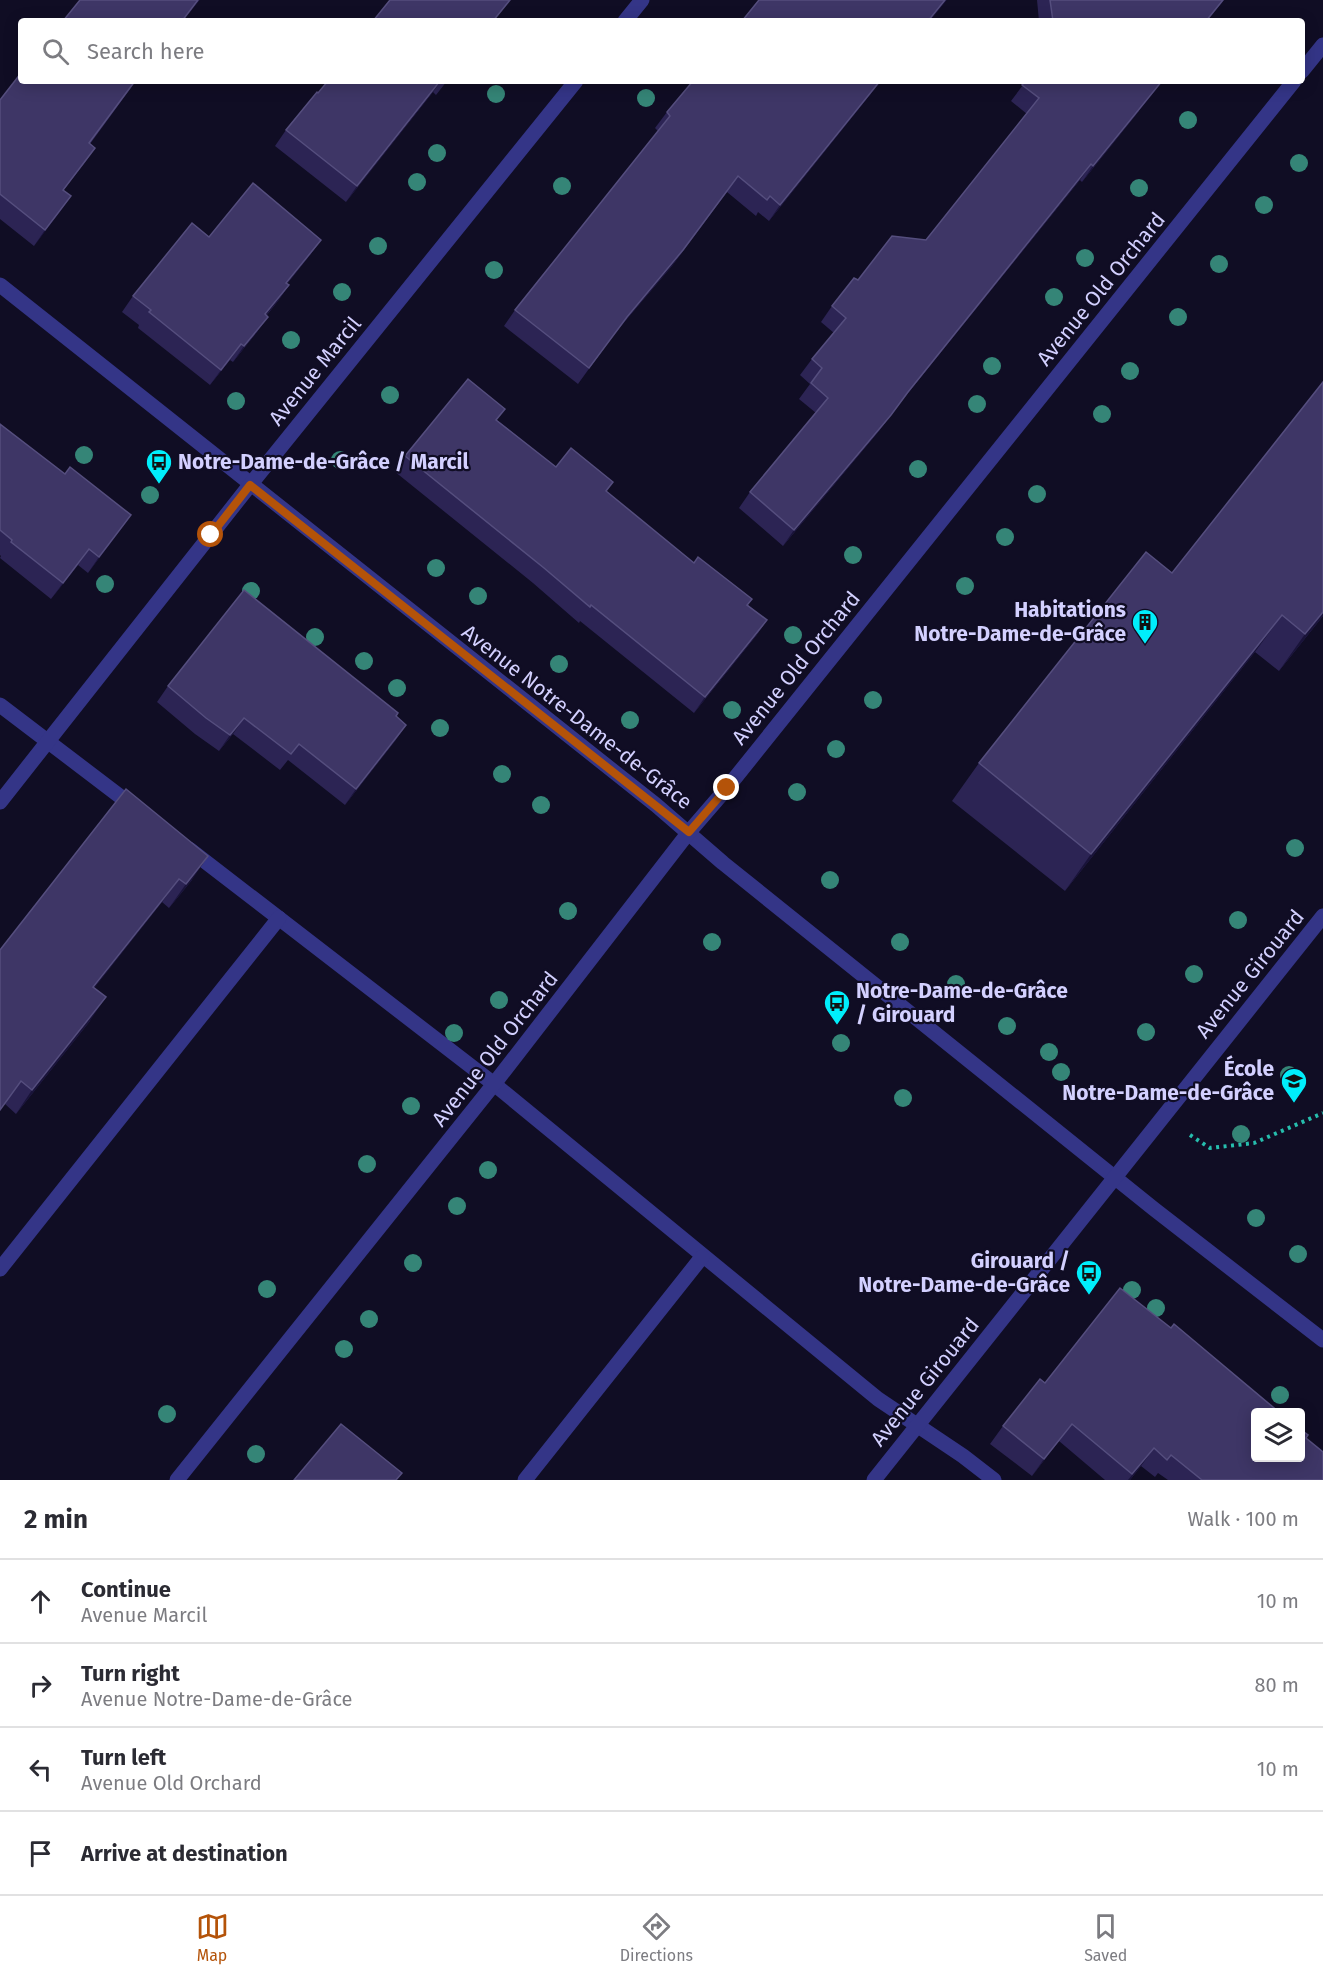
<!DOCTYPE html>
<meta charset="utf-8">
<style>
:root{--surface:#fff;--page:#f2f2f3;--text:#2b2b33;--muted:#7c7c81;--line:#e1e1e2;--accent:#b45309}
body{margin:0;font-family:"Fira Sans",sans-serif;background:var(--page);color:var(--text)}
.controls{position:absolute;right:18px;bottom:18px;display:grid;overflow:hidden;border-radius:6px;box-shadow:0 3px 15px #0003}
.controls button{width:54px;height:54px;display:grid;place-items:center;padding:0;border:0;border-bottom:2px solid var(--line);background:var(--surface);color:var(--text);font:30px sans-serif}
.stop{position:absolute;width:18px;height:18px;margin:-14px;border:4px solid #b45309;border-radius:50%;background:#fff}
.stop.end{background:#b45309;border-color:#fff;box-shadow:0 2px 6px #0008}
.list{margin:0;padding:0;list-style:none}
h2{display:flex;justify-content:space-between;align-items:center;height:78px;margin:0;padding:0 24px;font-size:26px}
h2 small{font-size:20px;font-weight:400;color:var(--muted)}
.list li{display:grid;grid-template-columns:39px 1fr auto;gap:18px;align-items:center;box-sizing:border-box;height:84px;padding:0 24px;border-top:2px solid var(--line)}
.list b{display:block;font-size:22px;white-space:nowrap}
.list p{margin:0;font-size:20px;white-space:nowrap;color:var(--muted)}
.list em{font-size:20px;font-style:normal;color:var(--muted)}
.icon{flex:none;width:33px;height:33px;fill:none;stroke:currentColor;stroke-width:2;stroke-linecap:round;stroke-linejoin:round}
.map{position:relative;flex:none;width:1323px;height:1480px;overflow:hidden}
.search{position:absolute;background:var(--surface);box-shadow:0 3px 15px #0003;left:18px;right:18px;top:18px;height:66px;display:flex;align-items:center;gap:15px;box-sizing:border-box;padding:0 21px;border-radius:6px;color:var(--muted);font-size:22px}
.sheet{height:414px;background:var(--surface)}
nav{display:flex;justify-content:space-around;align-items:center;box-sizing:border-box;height:84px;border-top:2px solid var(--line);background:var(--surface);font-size:16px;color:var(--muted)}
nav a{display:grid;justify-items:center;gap:3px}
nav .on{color:var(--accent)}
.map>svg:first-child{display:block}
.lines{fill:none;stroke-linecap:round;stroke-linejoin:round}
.path{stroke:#26bdad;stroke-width:4;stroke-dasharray:3 4.5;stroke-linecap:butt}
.minor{stroke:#343587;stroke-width:15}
.tree{fill:#358577}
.wall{fill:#2c2454}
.shaded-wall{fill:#191339}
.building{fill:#3e3666;stroke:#554e7e;stroke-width:1.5}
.route{stroke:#b45309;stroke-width:8}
.labels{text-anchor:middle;stroke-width:4.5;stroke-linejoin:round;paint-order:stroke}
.street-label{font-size:21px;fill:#d3d0ff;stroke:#100d24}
.poi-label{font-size:21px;font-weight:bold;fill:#d3d0ff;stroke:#100d24;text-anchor:end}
</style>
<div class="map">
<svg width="1323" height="1480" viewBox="0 0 1323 1480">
<rect width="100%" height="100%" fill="#100d24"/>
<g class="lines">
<!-- path -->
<polyline class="path" points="1190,1135 1210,1148 1254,1143 1323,1113"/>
<!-- minor -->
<g class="minor">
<polyline points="625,21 642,0"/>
<polyline points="1302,71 1323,45"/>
<polyline points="0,285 656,805 723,863 1154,1209 1323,1340"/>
<polyline points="0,705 134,807"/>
<polyline points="0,802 250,485 576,81"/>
<polyline points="189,849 494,1084 878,1399 963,1456 994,1480"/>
<polyline points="0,1269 279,918"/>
<polyline points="177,1480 494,1084 689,832 727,788 1294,81"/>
<polyline points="525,1480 702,1257"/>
<polyline points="874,1480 1323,916"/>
</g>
</g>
<!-- trees -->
<g class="tree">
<circle cx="496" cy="94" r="9"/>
<circle cx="646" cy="98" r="9"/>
<circle cx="1188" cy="120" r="9"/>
<circle cx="437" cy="153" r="9"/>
<circle cx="1299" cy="163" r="9"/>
<circle cx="417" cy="182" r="9"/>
<circle cx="562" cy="186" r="9"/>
<circle cx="1139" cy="188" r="9"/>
<circle cx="1264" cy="205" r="9"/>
<circle cx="378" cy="246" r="9"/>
<circle cx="1085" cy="258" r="9"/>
<circle cx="1219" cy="264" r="9"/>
<circle cx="494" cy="270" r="9"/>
<circle cx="342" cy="292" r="9"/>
<circle cx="1054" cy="297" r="9"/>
<circle cx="1178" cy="317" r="9"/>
<circle cx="291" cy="340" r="9"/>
<circle cx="992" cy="366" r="9"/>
<circle cx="1130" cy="371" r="9"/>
<circle cx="390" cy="395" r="9"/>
<circle cx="236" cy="401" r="9"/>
<circle cx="977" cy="404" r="9"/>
<circle cx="1102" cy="414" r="9"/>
<circle cx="84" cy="455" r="9"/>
<circle cx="340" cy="460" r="9"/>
<circle cx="918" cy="469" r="9"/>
<circle cx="1037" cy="494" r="9"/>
<circle cx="150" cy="495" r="9"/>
<circle cx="1005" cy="537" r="9"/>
<circle cx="853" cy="555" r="9"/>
<circle cx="436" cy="568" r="9"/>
<circle cx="105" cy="584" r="9"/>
<circle cx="965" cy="586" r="9"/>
<circle cx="251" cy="591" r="9"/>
<circle cx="478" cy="596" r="9"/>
<circle cx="793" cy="635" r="9"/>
<circle cx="315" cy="637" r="9"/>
<circle cx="364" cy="661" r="9"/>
<circle cx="559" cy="664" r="9"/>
<circle cx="397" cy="688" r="9"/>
<circle cx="873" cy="700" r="9"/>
<circle cx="732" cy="710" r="9"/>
<circle cx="630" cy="720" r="9"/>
<circle cx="440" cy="728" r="9"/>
<circle cx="836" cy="749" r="9"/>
<circle cx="502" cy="774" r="9"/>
<circle cx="797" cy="792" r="9"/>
<circle cx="541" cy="805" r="9"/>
<circle cx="1295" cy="848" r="9"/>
<circle cx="830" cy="880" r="9"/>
<circle cx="568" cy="911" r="9"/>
<circle cx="1238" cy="920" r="9"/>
<circle cx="712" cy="942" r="9"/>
<circle cx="900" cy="942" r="9"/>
<circle cx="1194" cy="974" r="9"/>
<circle cx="956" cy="984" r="9"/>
<circle cx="499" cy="1000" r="9"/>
<circle cx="1007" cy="1026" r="9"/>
<circle cx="1146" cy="1032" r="9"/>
<circle cx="454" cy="1033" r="9"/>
<circle cx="841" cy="1043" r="9"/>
<circle cx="1049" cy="1052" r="9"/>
<circle cx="1061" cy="1072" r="9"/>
<circle cx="1289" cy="1075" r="9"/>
<circle cx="903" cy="1098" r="9"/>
<circle cx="411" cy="1106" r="9"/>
<circle cx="1241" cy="1134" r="9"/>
<circle cx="367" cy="1164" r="9"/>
<circle cx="488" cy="1170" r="9"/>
<circle cx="457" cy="1206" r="9"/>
<circle cx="1256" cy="1218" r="9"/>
<circle cx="1298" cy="1254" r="9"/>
<circle cx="413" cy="1263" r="9"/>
<circle cx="267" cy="1289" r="9"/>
<circle cx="1132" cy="1290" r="9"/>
<circle cx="1156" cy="1308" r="9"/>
<circle cx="369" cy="1319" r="9"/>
<circle cx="344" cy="1349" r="9"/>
<circle cx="1280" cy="1395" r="9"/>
<circle cx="167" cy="1414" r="9"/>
<circle cx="256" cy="1454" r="9"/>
</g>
<!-- wall -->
<g class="wall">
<polygon points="1037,0 1224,0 1207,21 1039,21"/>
<polygon points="21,81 136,81 90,144 95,148 63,191 71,196 34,246 0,219 0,100"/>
<polygon points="328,81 447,81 436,95 433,92 346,202 275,146 286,130 318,93"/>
<polygon points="693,81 881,81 769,221 758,212 756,216 727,192 672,266 615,333 578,384 504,326 515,310 658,131 655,128 667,112"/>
<polygon points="1026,81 1139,111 1082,182 1080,180 896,408 879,431 783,546 739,508 750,492 816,413 799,399 810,384 800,375 812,359 834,333 821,322 832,306 858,280 926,240 1027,114 1011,101"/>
<polygon points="209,237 321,240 310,255 287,284 289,285 278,301 267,315 257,332 233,362 230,360 210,385 138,328 139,325 122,312 133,296"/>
<polygon points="1323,382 1323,616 1279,671 1255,652 1065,891 952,801 979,763 1172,573"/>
<polygon points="497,420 556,467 606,492 694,563 752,599 748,605 767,620 756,636 694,713 580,621 579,623 533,583 394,471 405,456"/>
<polygon points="0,424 65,474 131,515 88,573 78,565 51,599 0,558 1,556 0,555"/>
<polygon points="168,686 396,716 406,725 395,741 345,805 288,760 280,770 233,734 219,751 195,734 157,702"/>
<polygon points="126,789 192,880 169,908 162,902 94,988 90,1021 16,1114 5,1104"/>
<polygon points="1045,1383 1306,1439 1323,1480 1168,1480 1158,1473 1155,1477 1141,1466 1130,1480 1105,1480 1059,1441 1032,1476 990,1444 1003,1426"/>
</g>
<!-- shaded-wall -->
<g class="shaded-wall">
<polygon points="198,0 200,0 183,21 182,21"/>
<polygon points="945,0 947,0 930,21 928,21"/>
<polygon points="1223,0 1224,0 1207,21 1206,21"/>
<polygon points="441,81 433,92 346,202 357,186"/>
<polygon points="880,81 881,81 769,221 780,205"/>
<polygon points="1162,81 1163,81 1082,182 1093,166"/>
<polygon points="95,148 84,164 51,206 63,190"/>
<polygon points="1091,164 1080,180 896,408 879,431 783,546 794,530 908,392"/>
<polygon points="738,176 672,266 615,333 578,384 627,317"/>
<polygon points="71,196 60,212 34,246 45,230"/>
<polygon points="321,240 310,255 275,299 286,283"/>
<polygon points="289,285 278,301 254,330 265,314"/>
<polygon points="268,317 257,332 233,362 244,346"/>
<polygon points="241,344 230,360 210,385 221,370"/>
<polygon points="131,515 120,531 88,573 99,557"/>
<polygon points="89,549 78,565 51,599 63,583"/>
<polygon points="1323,612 1323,616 1279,671 1305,634"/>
<polygon points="1282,615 1255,652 1065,891 1091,854"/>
<polygon points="767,620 756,636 694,713 705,697"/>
<polygon points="244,718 233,734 219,751 230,735"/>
<polygon points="406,725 395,741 345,805 356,789"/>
<polygon points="208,856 192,880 169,908 186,884"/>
<polygon points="179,879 162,902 77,1010 93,987"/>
<polygon points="106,997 90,1021 16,1114 32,1090"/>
<polygon points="1072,1424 1059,1441 1032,1476 1044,1459"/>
<polygon points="1154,1448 1141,1466 1130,1480 1128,1480"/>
</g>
<!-- building -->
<g class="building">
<polygon points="80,0 198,0 182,21 63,21"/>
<polygon points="390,0 510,0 493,21 373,21"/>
<polygon points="759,0 945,0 928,21 742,21"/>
<polygon points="1050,0 1223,0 1206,21 1053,21"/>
<polygon points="21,73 21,81 135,81 89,143 95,148 63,190 71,196 45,230 0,194 0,100"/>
<polygon points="328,81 440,81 357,186 286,130 317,92 318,93"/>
<polygon points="693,81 880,81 780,205 770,196 767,200 738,176 683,250 627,317 589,368 515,310 670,116 667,112"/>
<polygon points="1026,81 1162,81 1093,166 1091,164 908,392 891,415 794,530 750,492 828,398 811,383 822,368 812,359 846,318 832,306 854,278 858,280 892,236 926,240 1039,98 1022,85"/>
<polygon points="253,183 321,240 286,283 289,285 265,314 268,317 244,346 241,344 221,370 149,312 151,310 133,296 192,223 209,237"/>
<polygon points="468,379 505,409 496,420 556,467 571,448 613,482 606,491 694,563 698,557 752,599 747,605 767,620 705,697 591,605 590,607 544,568 405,456"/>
<polygon points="1323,382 1323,612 1305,634 1282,615 1091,854 979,763 1146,552 1172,573"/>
<polygon points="0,424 65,474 70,467 131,515 99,557 89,549 63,583 11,542 12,540 0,530"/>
<polygon points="244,590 398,713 396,716 406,725 356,789 299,744 291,754 244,718 230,735 206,718 168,686"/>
<polygon points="126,789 208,856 186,884 179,879 93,987 106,997 32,1090 21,1081 0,1110 0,950"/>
<polygon points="1120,1288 1171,1328 1174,1324 1280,1413 1256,1413 1256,1458 1300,1458 1300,1429 1308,1435 1306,1438 1323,1452 1323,1480 1202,1480 1171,1455 1167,1460 1154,1448 1132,1474 1072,1424 1044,1459 1003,1426 1040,1379 1045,1383"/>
<polygon points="341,1424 402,1473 396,1480 294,1480"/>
</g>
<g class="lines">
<!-- route -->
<polyline class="route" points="211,535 250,485 689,832 727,788"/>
</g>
<!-- icons -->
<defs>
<g id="bus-pin" transform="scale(1.35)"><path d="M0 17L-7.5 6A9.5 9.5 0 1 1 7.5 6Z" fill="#00eefb" stroke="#100d24"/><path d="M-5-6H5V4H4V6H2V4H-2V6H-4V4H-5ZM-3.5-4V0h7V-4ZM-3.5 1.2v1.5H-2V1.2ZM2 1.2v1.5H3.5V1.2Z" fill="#111"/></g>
<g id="building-pin" transform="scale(1.35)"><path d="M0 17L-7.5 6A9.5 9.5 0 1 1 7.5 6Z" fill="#00eefb" stroke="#100d24"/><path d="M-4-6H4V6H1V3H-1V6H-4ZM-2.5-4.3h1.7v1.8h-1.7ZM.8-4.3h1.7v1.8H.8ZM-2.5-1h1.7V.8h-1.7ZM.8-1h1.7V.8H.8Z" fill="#111"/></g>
<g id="school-pin" transform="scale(1.35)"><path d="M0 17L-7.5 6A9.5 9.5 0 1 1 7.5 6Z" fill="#00eefb" stroke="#100d24"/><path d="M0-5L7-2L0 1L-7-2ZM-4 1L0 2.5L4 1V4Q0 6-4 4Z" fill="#111"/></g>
</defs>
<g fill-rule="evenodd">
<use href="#bus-pin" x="159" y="462"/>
<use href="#building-pin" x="1145" y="622"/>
<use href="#bus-pin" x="837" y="1003"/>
<use href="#school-pin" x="1294" y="1081"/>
<use href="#bus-pin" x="1089" y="1273"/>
</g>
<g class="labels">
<!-- street labels -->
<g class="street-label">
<text transform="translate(1101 289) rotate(-51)" y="7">Avenue Old Orchard</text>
<text transform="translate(315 371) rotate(-51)" y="7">Avenue Marcil</text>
<text transform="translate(796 668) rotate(-51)" y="7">Avenue Old Orchard</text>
<text transform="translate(577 717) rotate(38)" y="7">Avenue Notre-Dame-de-Grâce</text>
<text transform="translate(1250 974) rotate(-51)" y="7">Avenue Girouard</text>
<text transform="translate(495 1049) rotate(-52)" y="7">Avenue Old Orchard</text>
<text transform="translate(925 1382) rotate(-51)" y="7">Avenue Girouard</text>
</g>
<!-- poi labels -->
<g class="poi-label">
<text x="178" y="469" text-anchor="start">Notre-Dame-de-Grâce / Marcil</text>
<text x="1126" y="617">Habitations<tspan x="1126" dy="24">Notre-Dame-de-Grâce</tspan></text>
<text x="856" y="998" text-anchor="start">Notre-Dame-de-Grâce<tspan x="856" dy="24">/ Girouard</tspan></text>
<text x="1274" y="1076">École<tspan x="1274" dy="24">Notre-Dame-de-Grâce</tspan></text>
<text x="1070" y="1268">Girouard /<tspan x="1070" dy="24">Notre-Dame-de-Grâce</tspan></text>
</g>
</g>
</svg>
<div class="controls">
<button><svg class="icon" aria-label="layers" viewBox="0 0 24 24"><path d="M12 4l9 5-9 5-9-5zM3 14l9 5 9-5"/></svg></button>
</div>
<div class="stop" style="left:211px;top:535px"></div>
<div class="stop end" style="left:727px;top:788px"></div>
<div class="search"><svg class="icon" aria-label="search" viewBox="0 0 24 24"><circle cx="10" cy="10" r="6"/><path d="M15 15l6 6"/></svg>Search here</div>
</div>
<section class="sheet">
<h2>2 min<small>Walk · 100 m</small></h2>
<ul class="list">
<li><svg class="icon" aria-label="ahead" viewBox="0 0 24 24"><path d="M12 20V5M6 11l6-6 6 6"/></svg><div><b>Continue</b><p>Avenue Marcil</p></div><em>10 m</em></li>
<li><svg class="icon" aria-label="right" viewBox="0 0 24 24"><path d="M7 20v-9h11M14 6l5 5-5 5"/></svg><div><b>Turn right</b><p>Avenue Notre-Dame-de-Grâce</p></div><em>80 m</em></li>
<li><svg class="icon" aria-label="left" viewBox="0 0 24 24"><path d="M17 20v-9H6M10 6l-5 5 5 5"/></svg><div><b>Turn left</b><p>Avenue Old Orchard</p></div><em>10 m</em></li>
<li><svg class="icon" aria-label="arrive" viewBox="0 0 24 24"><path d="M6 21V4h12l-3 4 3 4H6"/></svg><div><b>Arrive at destination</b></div></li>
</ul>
</section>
<nav>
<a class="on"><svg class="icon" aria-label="map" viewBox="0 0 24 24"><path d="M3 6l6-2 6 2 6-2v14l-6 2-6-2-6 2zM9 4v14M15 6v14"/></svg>Map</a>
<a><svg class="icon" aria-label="directions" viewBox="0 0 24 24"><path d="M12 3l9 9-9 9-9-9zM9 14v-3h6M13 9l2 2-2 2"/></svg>Directions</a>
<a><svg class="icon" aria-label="saved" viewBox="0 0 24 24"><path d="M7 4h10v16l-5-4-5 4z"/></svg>Saved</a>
</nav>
